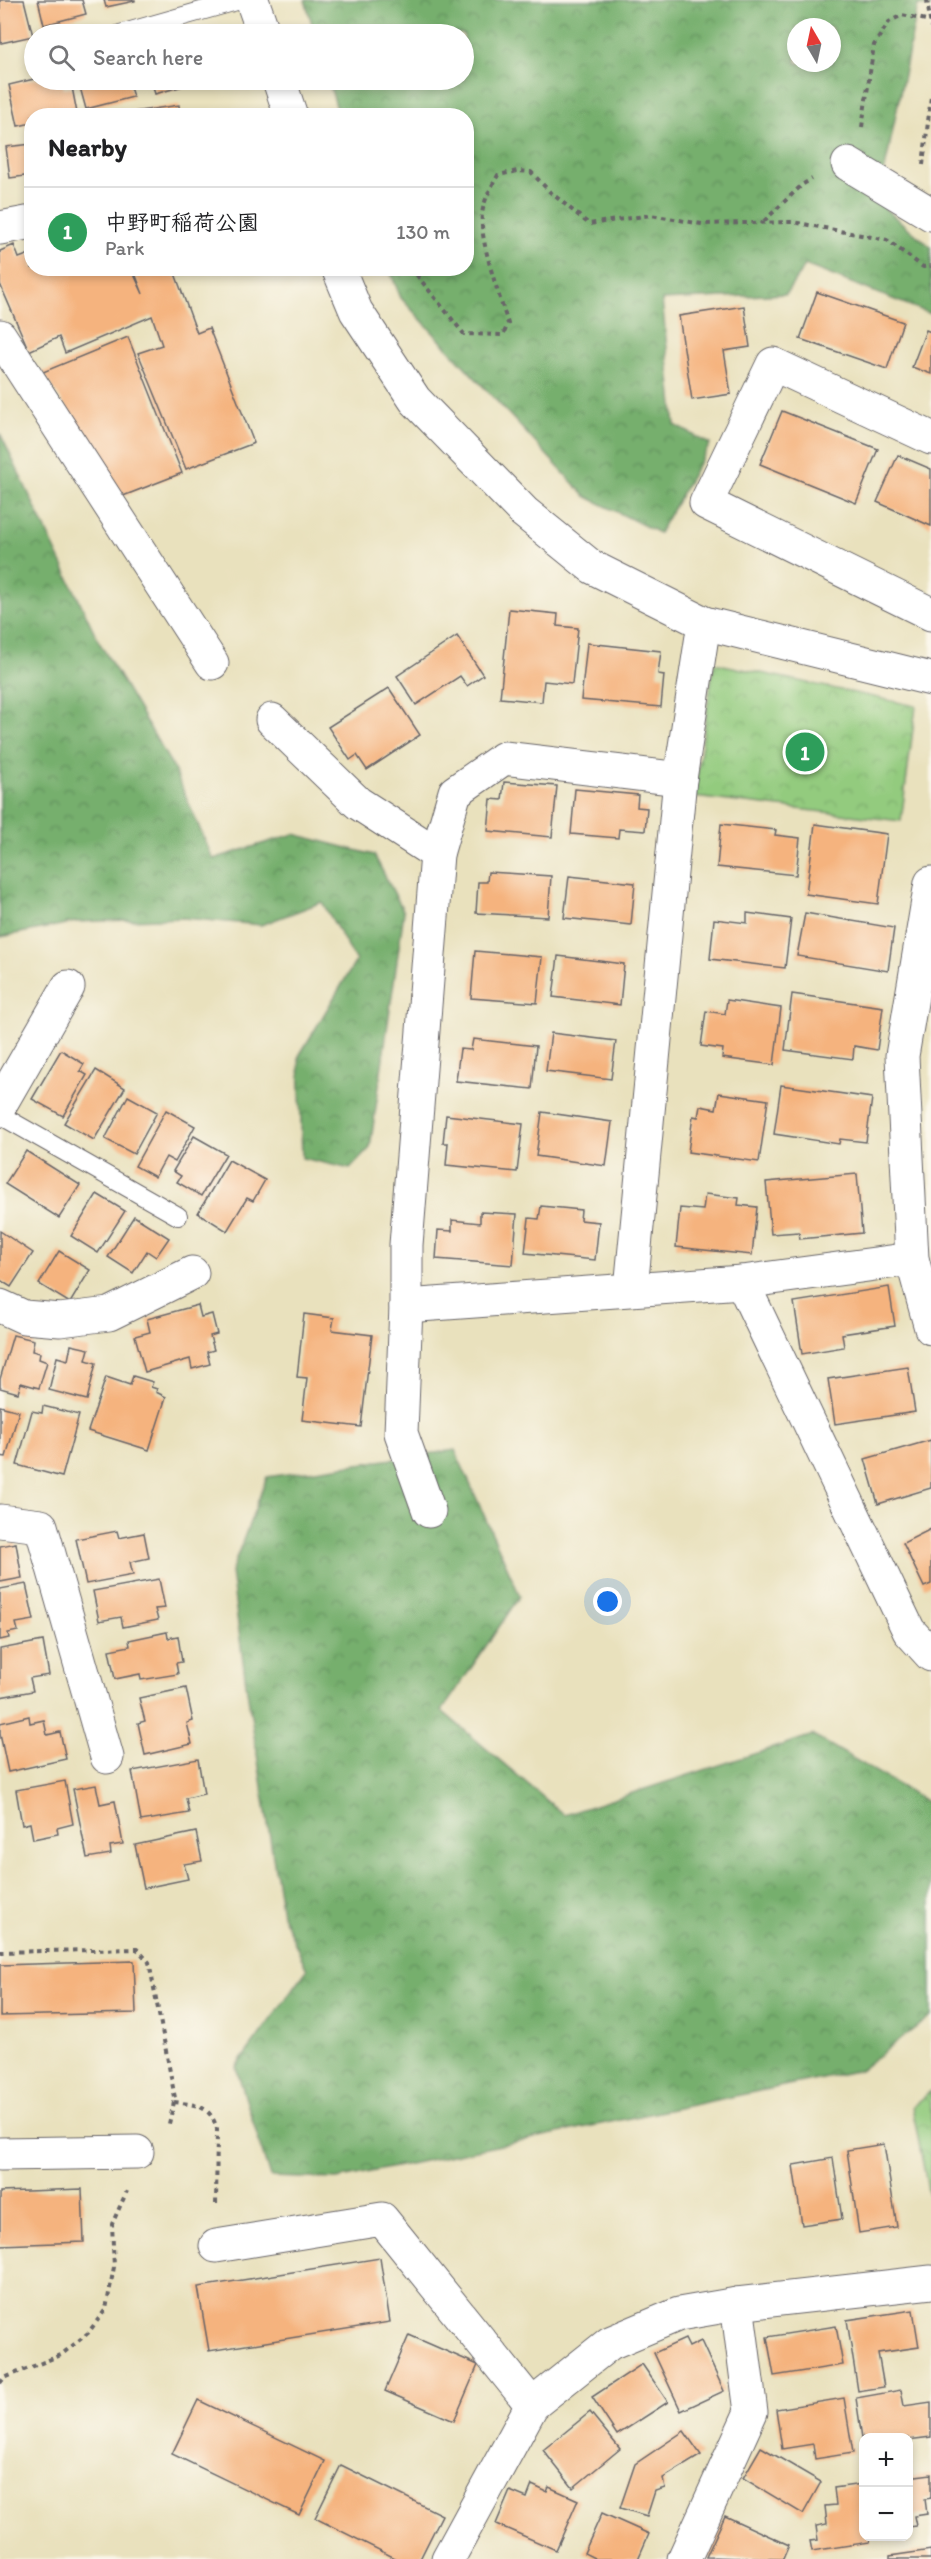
<!DOCTYPE html>
<meta charset="utf-8">
<style>
:root{--surface:#fff;--page:#f2f2f2;--text:#202124;--muted:#757577;--line:#e0e0e0;--accent:#b45309}
body{margin:0;font-family:Itim,"Klee One",sans-serif;background:var(--page);color:var(--text)}
.controls{position:absolute;right:18px;bottom:18px;display:grid;overflow:hidden;border-radius:12px;box-shadow:0 3px 9px #0003}
.controls button{width:54px;height:54px;display:grid;place-items:center;padding:0;border:0;border-bottom:2px solid var(--line);background:var(--surface);color:var(--text);font:30px sans-serif}
.compass{position:absolute;left:787px;top:18px;width:54px;height:54px;border-radius:50%;background:var(--surface);box-shadow:0 3px 9px #0003;rotate:351deg}
.you{position:absolute;left:608px;top:1602px;width:21px;height:21px;margin:-15px;border:4px solid #fff;border-radius:50%;background:#1a73e8;box-shadow:0 0 0 9px #1a73e833}
.badge{display:grid;place-items:center;width:39px;height:39px;border-radius:50%;background:var(--accent);color:#fff;font-size:20px;font-weight:700}
.pin{position:absolute;translate:-50% -50%;border:3px solid #fff;box-shadow:0 2px 6px #0006}
.list{margin:0;padding:0;list-style:none}
h2{display:flex;justify-content:space-between;align-items:center;height:78px;margin:0;padding:0 24px;font-size:26px}
h2 small{font-size:20px;font-weight:400;color:var(--muted)}
.list li{display:grid;grid-template-columns:39px 1fr auto;gap:18px;align-items:center;box-sizing:border-box;height:90px;padding:0 24px;border-top:2px solid var(--line)}
.list b{display:block;font-size:22px;white-space:nowrap}
.list p{margin:0;font-size:20px;white-space:nowrap;color:var(--muted)}
.list em{font-size:20px;font-style:normal;color:var(--muted)}
.icon{flex:none;width:33px;height:33px;fill:none;stroke:currentColor;stroke-width:2;stroke-linecap:round;stroke-linejoin:round}
.map{position:relative;flex:none;width:931px;height:2559px;overflow:hidden}
.search{position:absolute;background:var(--surface);box-shadow:0 3px 9px #0003;left:24px;top:24px;width:450px;height:66px;display:flex;align-items:center;gap:15px;box-sizing:border-box;padding:0 21px;border-radius:33px;color:var(--muted);font-size:22px}
.panel{position:absolute;background:var(--surface);box-shadow:0 3px 9px #0003;left:24px;top:108px;width:450px;height:168px;border-radius:24px}
.map>svg:first-child{display:block}
.forest{fill:url(#forest-crowns);stroke:#4c6854;stroke-width:1.5;fill-rule:evenodd}
.park{fill:url(#park-crowns);stroke:#5a765c;stroke-width:1.5}
.building{fill:#f5b37e}
.lines{fill:none;stroke-linecap:round;stroke-linejoin:round}
.service-casing{stroke:#686568;stroke-width:20}
.minor-casing{stroke:#686568;stroke-width:35}
.tertiary-casing{stroke:#686568;stroke-width:35}
.path{stroke:#686568;stroke-width:4;stroke-dasharray:4.5 4.5;stroke-linecap:butt}
.service{stroke:#fff;stroke-width:18}
.minor{stroke:#fff;stroke-width:33}
.tertiary{stroke:#fff;stroke-width:33}
</style>
<div class="map">
<svg width="931" height="2559" viewBox="0 0 931 2559">
<defs>
<pattern id="forest-crowns" width="20" height="18" patternUnits="userSpaceOnUse" patternTransform="scale(1.5)"><rect width="20" height="18" fill="#76af6d"/><path d="M2 6a3 3 0 1 1 6 0M12 15a3 3 0 1 1 6 0" fill="none" stroke="#608e5b"/></pattern>
<pattern id="park-crowns" width="20" height="18" patternUnits="userSpaceOnUse" patternTransform="scale(1.5)"><rect width="20" height="18" fill="#93cb7e"/><path d="M2 6a3 3 0 1 1 6 0M12 15a3 3 0 1 1 6 0" fill="none" stroke="#7eae6e"/></pattern>
</defs>
<rect width="100%" height="100%" fill="#fbf7ec"/>
<filter id="ink" filterUnits="userSpaceOnUse"><feTurbulence type="fractalNoise" baseFrequency=".0167" numOctaves="2"/><feDisplacementMap in="SourceGraphic" scale="12" xChannelSelector="R" yChannelSelector="G"/><feConvolveMatrix kernelMatrix="1 2 1 2 8 2 1 2 1" color-interpolation-filters="sRGB"/></filter>
<filter id="wash" filterUnits="userSpaceOnUse"><feTurbulence type="fractalNoise" baseFrequency=".008" numOctaves="4" result="noise"/><feDisplacementMap in="SourceGraphic" scale="24" xChannelSelector="R" yChannelSelector="G"/><feGaussianBlur stdDeviation="1.35" result="paint"/><feColorMatrix in="noise" values="0 0 0 0 0 0 0 0 0 0 0 0 0 0 0 0 0 1.4 0 .05"/><feComposite in="paint" operator="in"/></filter>
<g filter="url(#wash)">
<rect width="100%" height="100%" fill="#e9e1bd"/>
<!-- forest -->
<g class="forest">
<path d="M305,0h626v7l-13,-2 -40,198 53,44v67l-126,-49 -19,29 -124,6 13,125 35,19 -51,89 -74,-37 -184,-198 -12,-29 77,-1v-152l-127,-1 -11,-35h136v-46h-149zM796,27h36v36h-36z"/>
<polygon points="0,433 99,642 173,767 213,859 294,834 374,855 404,912 370,1148 350,1169 302,1158 299,1056 356,961 322,902 261,925 183,918 76,922 0,937"/>
<polygon points="455,1450 520,1596 442,1711 564,1815 813,1735 931,1804 931,2016 860,2070 337,2179 270,2177 236,2067 307,1970 282,1914 246,1684 231,1572 267,1477"/>
</g>
<!-- park -->
<g class="park">
<polygon points="714,663 916,706 901,821 694,797"/>
<polygon points="931,2091 931,2206 912,2106"/>
</g>
<g id="blocks">
<!-- building -->
<g class="building">
<polygon points="0,0 24,0 33,36 1,43"/>
<polygon points="38,0 82,0 86,14 44,25"/>
<polygon points="104,0 135,0 135,1 106,7"/>
<polygon points="34,79 58,80 58,82 62,82 64,89 72,87 77,113 65,116 32,116 32,123 18,126 9,85"/>
<polygon points="78,80 128,80 133,97 86,109"/>
<polygon points="151,80 204,80 155,94"/>
<polygon points="179,105 180,116 120,116 126,113"/>
<polygon points="32,144 32,175 10,178 6,147"/>
<polygon points="14,245 19,258 32,253 32,268 131,268 143,294 133,268 173,268 197,333 209,328 254,443 186,469 138,353 162,345 152,316 65,353 59,337 29,351 0,284 0,251"/>
<polygon points="817,292 903,322 887,369 800,339"/>
<polygon points="744,306 750,347 724,351 731,394 692,400 679,316"/>
<polygon points="926,330 931,332 931,374 912,367"/>
<polygon points="128,337 182,473 123,496 43,372"/>
<polygon points="782,411 878,449 856,503 760,464"/>
<polygon points="898,455 931,469 931,526 877,502"/>
<polygon points="509,609 558,614 557,626 578,628 572,684 544,681 542,702 500,698"/>
<polygon points="457,636 483,675 467,686 460,676 416,705 397,676"/>
<polygon points="587,643 661,651 658,674 664,675 661,707 581,700"/>
<polygon points="389,688 420,735 367,770 357,755 350,760 328,727"/>
<polygon points="504,782 557,786 552,837 488,831 491,799 502,800"/>
<polygon points="575,789 638,795 637,807 647,808 645,831 619,829 618,838 571,834"/>
<polygon points="721,824 776,830 775,835 800,838 796,875 717,867"/>
<polygon points="815,824 887,834 878,904 806,894"/>
<polygon points="488,872 551,876 548,917 476,913 478,882 487,882"/>
<polygon points="569,876 635,883 631,925 564,918"/>
<polygon points="747,913 791,919 785,968 710,959 714,919 747,923"/>
<polygon points="805,913 894,928 888,971 797,956"/>
<polygon points="475,951 542,957 537,1003 471,998"/>
<polygon points="558,956 624,964 620,1005 553,997"/>
<polygon points="792,994 883,1007 877,1050 854,1046 853,1059 785,1050"/>
<polygon points="727,1000 781,1008 774,1065 722,1058 723,1049 701,1046 706,1011 725,1014"/>
<polygon points="551,1033 616,1041 611,1079 546,1071"/>
<polygon points="473,1039 536,1046 532,1089 456,1081 460,1049 471,1050"/>
<polygon points="61,1050 84,1064 80,1071 87,1075 63,1116 32,1099"/>
<polygon points="96,1070 125,1088 94,1140 64,1123"/>
<polygon points="781,1085 872,1098 866,1142 840,1139 839,1144 774,1134"/>
<polygon points="719,1093 768,1100 759,1162 688,1152 693,1116 698,1117 700,1106 716,1109"/>
<polygon points="128,1096 157,1112 134,1154 105,1139"/>
<polygon points="166,1110 195,1126 175,1162 166,1157 155,1177 135,1166"/>
<polygon points="542,1112 612,1122 606,1166 536,1156"/>
<polygon points="446,1115 523,1124 517,1172 446,1165 448,1143 443,1143"/>
<polygon points="194,1136 226,1154 201,1196 177,1182 181,1176 173,1171"/>
<polygon points="26,1151 80,1185 59,1218 5,1184"/>
<polygon points="229,1160 265,1180 253,1201 247,1198 227,1231 198,1213"/>
<polygon points="857,1174 862,1233 800,1239 799,1232 771,1234 766,1182"/>
<polygon points="97,1194 125,1211 98,1253 71,1236"/>
<polygon points="705,1194 739,1198 738,1205 757,1207 752,1255 676,1247 680,1208 703,1210"/>
<polygon points="541,1206 581,1210 580,1220 599,1222 595,1260 525,1253 529,1218 539,1219"/>
<polygon points="480,1212 517,1214 513,1265 436,1259 438,1230 452,1231 452,1220 480,1223"/>
<polygon points="134,1216 169,1238 156,1257 147,1251 133,1273 108,1257"/>
<polygon points="0,1231 33,1253 11,1287 0,1280"/>
<polygon points="59,1251 90,1270 70,1303 39,1284"/>
<polygon points="889,1287 895,1326 842,1334 844,1347 802,1354 794,1302"/>
<polygon points="198,1305 201,1317 212,1314 217,1334 210,1336 214,1350 207,1352 210,1364 192,1369 190,1359 145,1372 135,1336 150,1332 147,1319"/>
<polygon points="304,1314 334,1318 332,1330 372,1335 361,1427 302,1420 307,1378 297,1377"/>
<polygon points="13,1335 34,1340 32,1351 40,1353 39,1359 47,1362 39,1388 21,1383 18,1393 0,1388 0,1379"/>
<polygon points="71,1345 89,1349 86,1360 96,1363 87,1400 49,1390 57,1357 68,1360"/>
<polygon points="908,1367 915,1412 835,1424 828,1379"/>
<polygon points="133,1376 153,1382 151,1387 157,1389 156,1392 166,1397 149,1450 88,1431 106,1377 130,1385"/>
<polygon points="0,1406 19,1411 6,1457 0,1456"/>
<polygon points="43,1406 79,1415 62,1477 17,1465 32,1411 42,1413"/>
<polygon points="931,1440 931,1488 878,1504 865,1459"/>
<polygon points="931,1529 931,1584 924,1587 903,1543"/>
<polygon points="117,1531 119,1538 144,1533 149,1558 130,1562 133,1575 86,1584 76,1539"/>
<polygon points="16,1543 22,1578 0,1582 0,1546"/>
<polygon points="159,1579 165,1608 155,1609 158,1620 123,1627 121,1617 99,1621 93,1591"/>
<polygon points="26,1584 34,1620 16,1623 18,1631 8,1633 9,1638 0,1640 0,1589"/>
<polygon points="167,1632 168,1638 178,1636 182,1662 176,1663 178,1674 141,1680 140,1674 115,1679 109,1650 130,1646 129,1640"/>
<polygon points="43,1641 49,1675 30,1678 33,1691 0,1697 0,1649"/>
<polygon points="186,1688 193,1721 187,1723 192,1744 145,1755 138,1723 145,1721 139,1698"/>
<polygon points="29,1716 30,1723 44,1720 47,1735 60,1732 66,1759 8,1772 0,1734 0,1723"/>
<polygon points="198,1759 204,1794 186,1798 189,1813 141,1821 132,1771"/>
<polygon points="65,1781 73,1824 57,1828 58,1834 33,1839 30,1823 22,1825 16,1790"/>
<polygon points="96,1785 100,1804 115,1801 123,1844 110,1846 111,1854 87,1858 73,1789"/>
<polygon points="196,1832 202,1861 184,1864 188,1879 144,1888 135,1845"/>
<polygon points="134,1961 136,2013 0,2016 0,1965"/>
<polygon points="884,2144 897,2227 859,2233 847,2150"/>
<polygon points="833,2158 842,2219 802,2225 793,2165"/>
<polygon points="82,2189 84,2242 0,2245 0,2192"/>
<polygon points="380,2258 390,2322 209,2351 198,2287"/>
<polygon points="913,2310 919,2347 878,2353 884,2387 858,2391 847,2320"/>
<polygon points="836,2326 843,2365 774,2376 767,2337"/>
<polygon points="409,2335 478,2365 454,2421 385,2391"/>
<polygon points="685,2339 689,2347 701,2341 724,2391 681,2411 654,2353"/>
<polygon points="642,2364 668,2402 617,2435 592,2397"/>
<polygon points="901,2390 904,2406 931,2402 931,2437 908,2440 908,2438 862,2438 856,2398"/>
<polygon points="844,2398 853,2453 815,2459 813,2444 782,2449 776,2409"/>
<polygon points="198,2400 325,2461 299,2515 172,2454"/>
<polygon points="590,2412 620,2449 573,2488 543,2450"/>
<polygon points="684,2431 701,2455 663,2478 665,2488 655,2491 647,2516 620,2508 635,2464"/>
<polygon points="761,2447 821,2482 803,2514 743,2478"/>
<polygon points="341,2465 442,2515 420,2559 397,2559 315,2518"/>
<polygon points="931,2474 931,2498 925,2499 927,2514 914,2516 916,2526 908,2527 908,2477"/>
<polygon points="862,2484 864,2536 869,2536 870,2542 812,2551 810,2541 818,2540 816,2526 827,2524 825,2506 836,2505 834,2488"/>
<polygon points="532,2485 547,2492 549,2487 578,2500 556,2550 496,2524 510,2491 527,2498"/>
<polygon points="602,2513 649,2534 638,2559 596,2559 584,2553"/>
<polygon points="725,2516 789,2545 783,2559 706,2557"/>
<polygon points="931,2550 931,2559 890,2559 890,2556"/>
</g>
</g>
</g>
<g filter="url(#ink)">
<use href="#blocks" fill-opacity="0" stroke="#686568" stroke-width="1.5"/>
<g class="lines">
<!-- service casing -->
<g class="service-casing">
<g id="service">
<polyline points="120,34 240,0"/>
<polyline points="0,1115 178,1216"/>
</g>
</g>
<!-- minor casing -->
<g class="minor-casing">
<g id="minor">
<polyline points="848,164 931,214"/>
<polyline points="0,228 32,222"/>
<polyline points="0,336 212,663"/>
<polyline points="931,438 773,364 706,503 931,614"/>
<polyline points="272,720 358,803 437,854"/>
<polyline points="680,779 504,758 455,792 437,854 406,1245 406,1306 742,1282 912,1259"/>
<polyline points="931,883 902,1056 912,1259 931,1328"/>
<polyline points="0,1105 68,987"/>
<polyline points="742,1282 909,1631 931,1655"/>
<polyline points="631,1289 680,779 704,623"/>
<polyline points="0,1306 24,1317 60,1320 109,1314 192,1273"/>
<polyline points="406,1306 401,1433 429,1511"/>
<polyline points="0,1521 41,1526 107,1757"/>
<polyline points="0,2154 137,2152"/>
<polyline points="216,2246 382,2219 532,2405"/>
<polyline points="448,2559 532,2405 610,2343 679,2314 737,2304 931,2282"/>
<polyline points="684,2559 751,2412 737,2304"/>
</g>
</g>
<!-- tertiary casing -->
<g class="tertiary-casing">
<g id="tertiary">
<polyline points="252,0 264,34"/>
<polyline points="279,80 291,116"/>
<polyline points="338,268 356,311 415,400 524,512 592,567 704,623 931,679"/>
</g>
</g>
<!-- path -->
<g class="path">
<polyline points="927,0 931,27"/>
<polyline points="862,127 874,45 889,22 902,15 931,21"/>
<polyline points="923,165 931,96"/>
<polyline points="764,221 803,184 812,179"/>
<path d="M411,268l53,66 39,1 5,-11c-8,-27 -29,-83 -26,-110 2,-14 9,-27 16,-39l20,-4 13,1 18,19 40,33 62,-9 51,9 91,-2 94,18 36,27 8,-1"/>
<polyline points="0,1952 137,1949 149,1962 175,2098 168,2128"/>
<path d="M174,2102c23,3 36,3 43,27l-1,78"/>
<polyline points="0,2383 4,2378 61,2355 88,2333 106,2309 114,2267 112,2224 127,2191"/>
</g>
<!-- service -->
<use href="#service" class="service"/>
<!-- minor -->
<use href="#minor" class="minor"/>
<!-- tertiary -->
<use href="#tertiary" class="tertiary"/>
</g>
</g>
</svg>
<div class="controls">
<button>+</button>
<button>−</button>
</div>
<svg class="compass" viewBox="-18 -18 36 36"><path d="M0-13l5 13h-10z" fill="#e53935"/><path d="M0 13l5-13h-10z" fill="#757577"/></svg>
<div class="you"></div>
<div class="pin badge" style="left:805px;top:752px;background:#2e9e5b">1</div>
<div class="search"><svg class="icon" aria-label="search" viewBox="0 0 24 24"><circle cx="10" cy="10" r="6"/><path d="M15 15l6 6"/></svg>Search here</div>
<section class="panel">
<h2>Nearby<small></small></h2>
<ul class="list">
<li><span class="badge" style="background:#2e9e5b">1</span><div><b>中野町稲荷公園</b><p>Park</p></div><em>130 m</em></li>
</ul>
</section>
</div>
